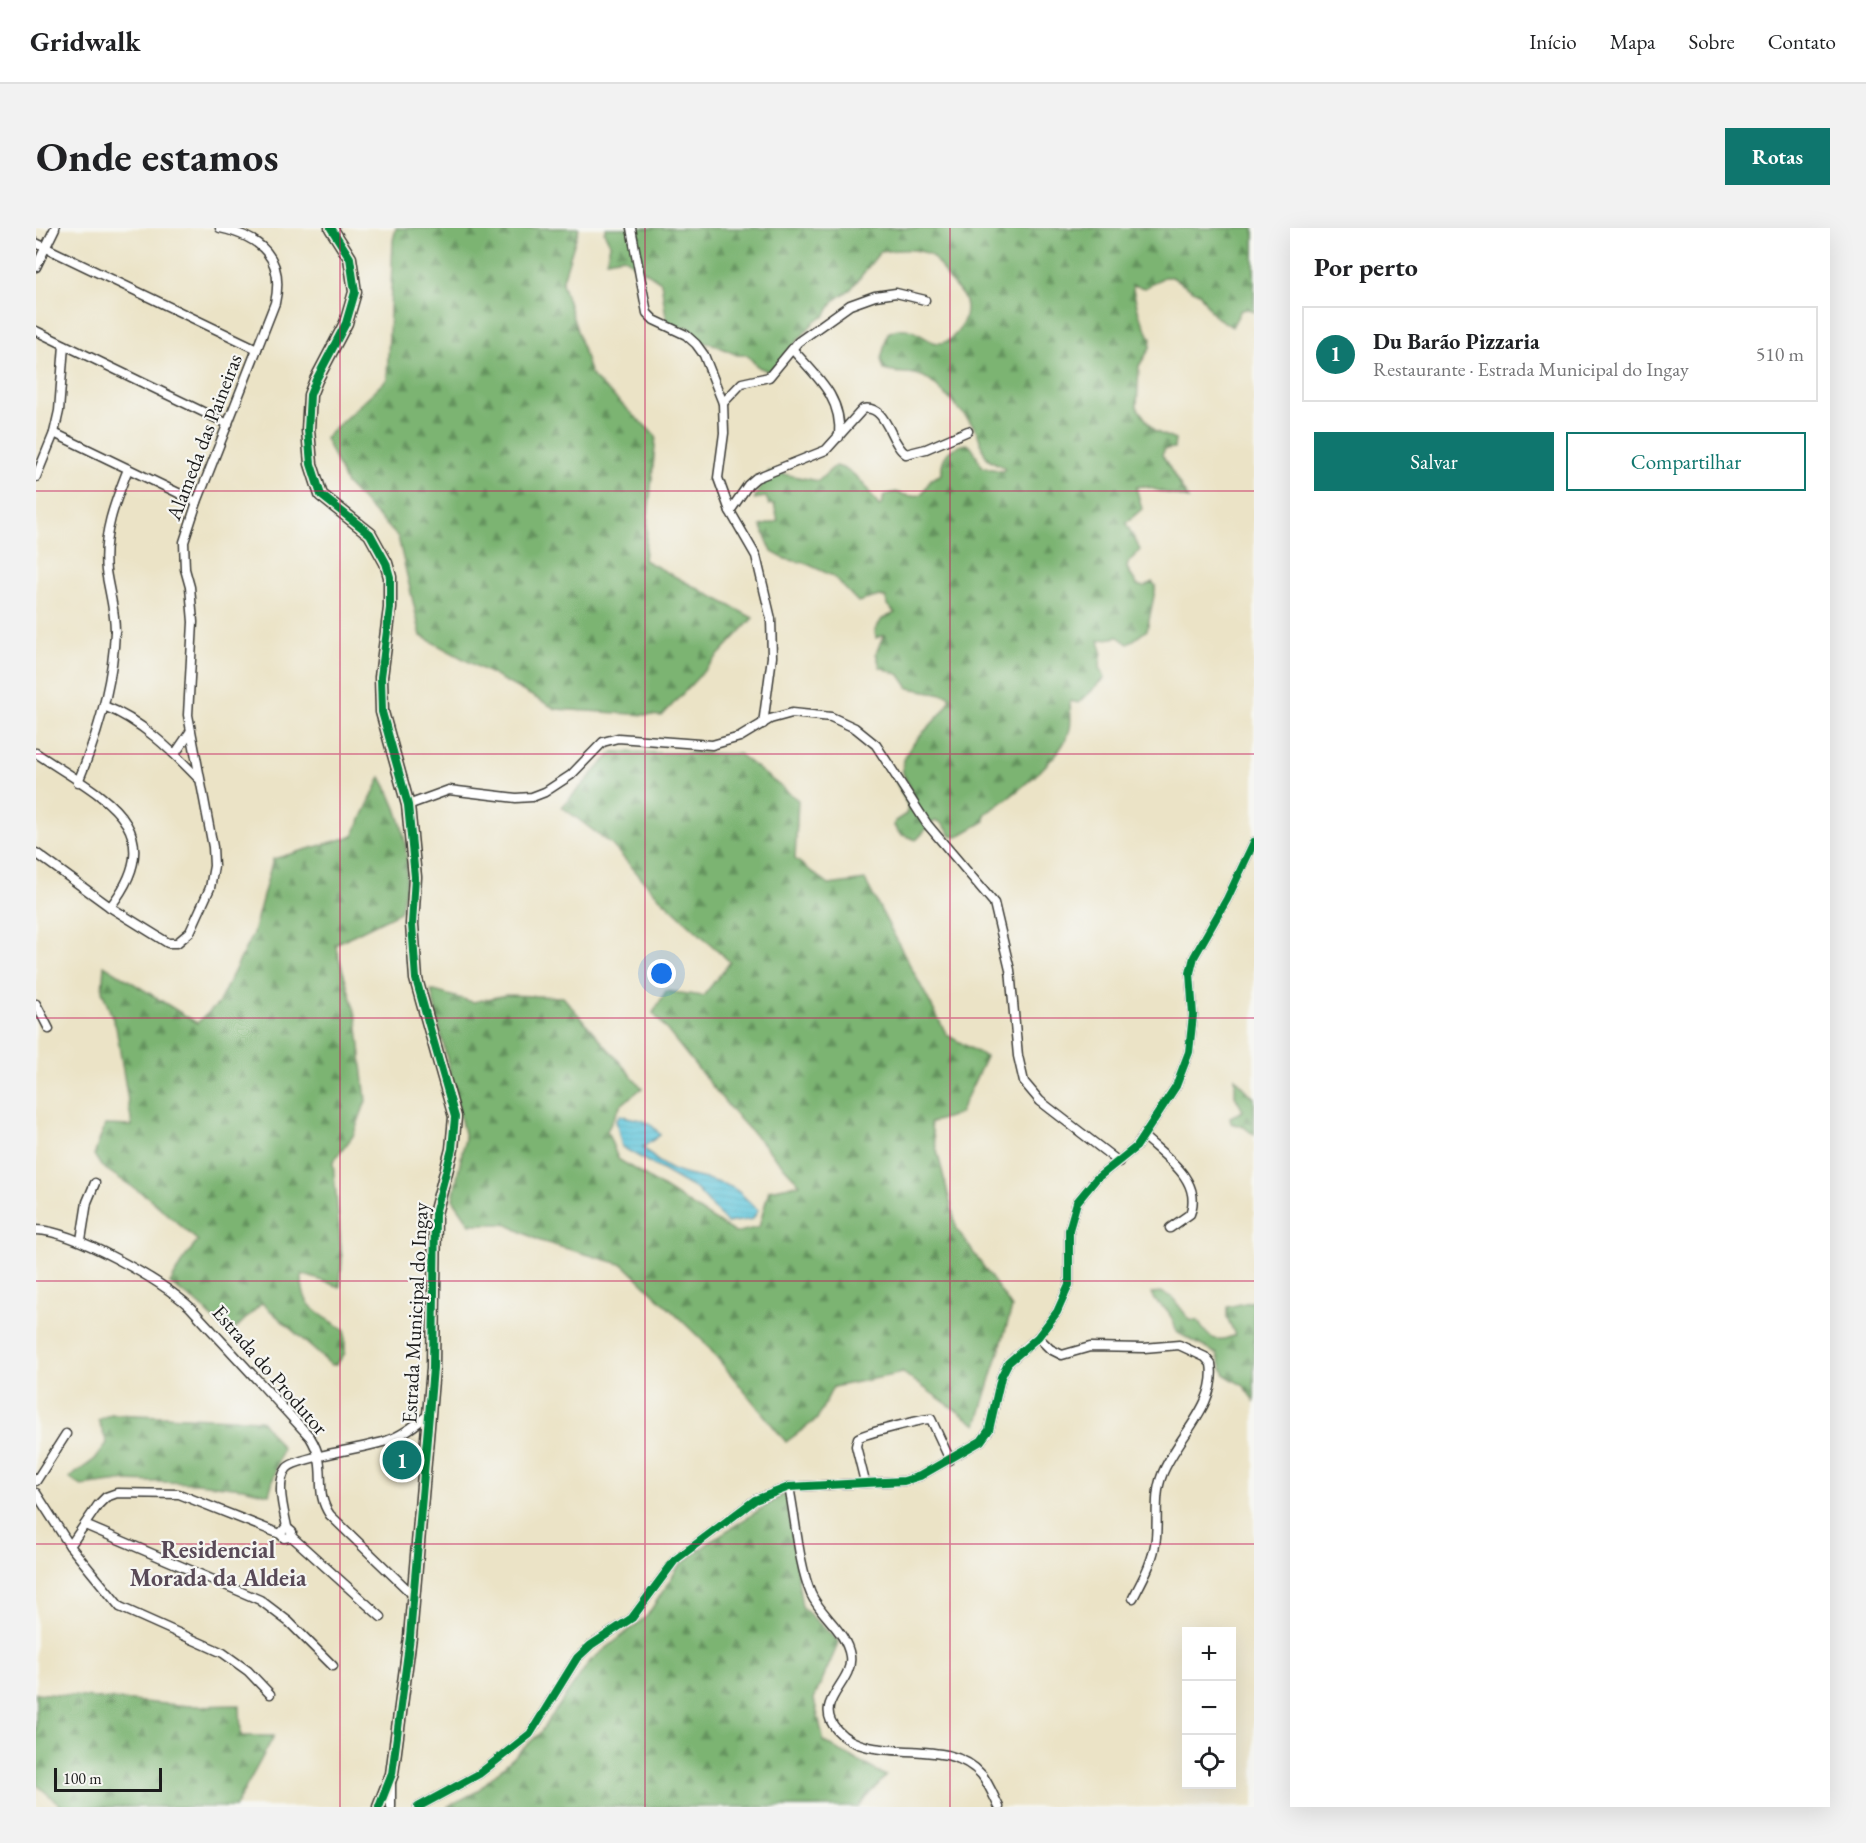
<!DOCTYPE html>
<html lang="pt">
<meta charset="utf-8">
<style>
:root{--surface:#fff;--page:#f2f2f2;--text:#202124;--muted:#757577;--line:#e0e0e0;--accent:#0f766e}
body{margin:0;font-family:"EB Garamond",serif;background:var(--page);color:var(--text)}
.controls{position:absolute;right:18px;bottom:18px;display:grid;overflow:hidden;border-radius:0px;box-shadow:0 6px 24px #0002}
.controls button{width:54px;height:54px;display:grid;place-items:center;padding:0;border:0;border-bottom:2px solid var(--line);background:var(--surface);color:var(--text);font:30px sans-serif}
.scale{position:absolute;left:18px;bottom:15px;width:108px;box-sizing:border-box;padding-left:6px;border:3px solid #1c1c1c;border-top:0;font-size:16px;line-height:21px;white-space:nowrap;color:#1c1c1c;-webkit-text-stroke:4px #f6f6f2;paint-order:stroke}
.you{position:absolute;left:626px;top:746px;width:21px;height:21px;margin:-15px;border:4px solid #fff;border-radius:50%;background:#1a73e8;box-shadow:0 0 0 9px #1a73e833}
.badge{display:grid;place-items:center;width:39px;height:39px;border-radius:50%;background:var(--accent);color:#fff;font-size:20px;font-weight:700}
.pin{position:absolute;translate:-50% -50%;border:3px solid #fff;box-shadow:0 2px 6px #0006}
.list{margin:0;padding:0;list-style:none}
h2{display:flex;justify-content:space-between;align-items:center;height:78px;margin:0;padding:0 24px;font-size:26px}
h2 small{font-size:20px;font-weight:400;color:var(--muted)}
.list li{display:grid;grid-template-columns:39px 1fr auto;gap:18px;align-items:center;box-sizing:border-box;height:96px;margin:0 12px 12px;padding:0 12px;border:2px solid var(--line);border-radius:0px}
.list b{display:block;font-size:22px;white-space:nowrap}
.list p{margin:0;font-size:20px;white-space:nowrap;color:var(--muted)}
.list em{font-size:20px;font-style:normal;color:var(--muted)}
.actions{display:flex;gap:12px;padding:18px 24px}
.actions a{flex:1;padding:14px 0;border:2px solid var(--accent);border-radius:0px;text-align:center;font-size:21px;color:var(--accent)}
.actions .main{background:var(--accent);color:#fff}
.icon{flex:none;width:33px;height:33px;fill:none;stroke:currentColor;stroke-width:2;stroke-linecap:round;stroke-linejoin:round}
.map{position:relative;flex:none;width:1218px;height:1579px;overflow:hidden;border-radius:0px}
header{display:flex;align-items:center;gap:36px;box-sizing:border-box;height:84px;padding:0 30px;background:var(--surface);border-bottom:2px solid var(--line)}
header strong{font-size:28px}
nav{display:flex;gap:33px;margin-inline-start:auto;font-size:21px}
.intro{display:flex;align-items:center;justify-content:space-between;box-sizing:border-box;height:144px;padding:0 36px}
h1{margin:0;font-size:42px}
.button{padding:15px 27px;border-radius:0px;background:var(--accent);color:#fff;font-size:21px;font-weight:700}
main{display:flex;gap:36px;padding:0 36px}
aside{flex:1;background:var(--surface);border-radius:0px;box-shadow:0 6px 24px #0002}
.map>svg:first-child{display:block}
.forest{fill:url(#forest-firs);stroke:#4c6847;stroke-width:1.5}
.water{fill:url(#water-rules);stroke:#3e717c;stroke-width:1.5}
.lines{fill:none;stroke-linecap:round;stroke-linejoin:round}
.street-casing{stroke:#3b3a36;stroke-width:11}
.secondary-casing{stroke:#3b3a36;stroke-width:15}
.street{stroke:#fff;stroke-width:8}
.secondary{stroke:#f8e8c3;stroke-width:12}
.cycleway-casing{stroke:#f6f6f2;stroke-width:11}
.cycleway{stroke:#00873e;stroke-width:8}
.grid{fill:none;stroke:#c2185b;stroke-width:1.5;stroke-opacity:0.55}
.labels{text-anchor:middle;stroke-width:4.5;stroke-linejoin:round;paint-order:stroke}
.street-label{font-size:21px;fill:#1c1c1c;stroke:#f6f6f2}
.quarter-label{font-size:24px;font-weight:bold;fill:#594a57;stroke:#f6f6f2}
</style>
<header>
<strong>Gridwalk</strong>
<nav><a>Início</a><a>Mapa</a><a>Sobre</a><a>Contato</a></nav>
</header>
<div class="intro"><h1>Onde estamos</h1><a class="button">Rotas</a></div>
<main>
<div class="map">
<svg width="1218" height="1579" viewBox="0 0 1218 1579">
<defs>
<pattern id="forest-firs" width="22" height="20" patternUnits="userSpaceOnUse" patternTransform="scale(1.5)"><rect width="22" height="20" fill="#7bb472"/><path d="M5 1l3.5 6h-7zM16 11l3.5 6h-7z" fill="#64925d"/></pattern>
<pattern id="water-rules" width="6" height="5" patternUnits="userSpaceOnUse" patternTransform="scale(1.5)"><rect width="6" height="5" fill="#5fc6dc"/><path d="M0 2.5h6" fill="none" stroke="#52aabc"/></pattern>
</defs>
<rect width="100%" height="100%" fill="#f6f6f2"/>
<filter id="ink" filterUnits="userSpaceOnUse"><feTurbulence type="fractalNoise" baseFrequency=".0167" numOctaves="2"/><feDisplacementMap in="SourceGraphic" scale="12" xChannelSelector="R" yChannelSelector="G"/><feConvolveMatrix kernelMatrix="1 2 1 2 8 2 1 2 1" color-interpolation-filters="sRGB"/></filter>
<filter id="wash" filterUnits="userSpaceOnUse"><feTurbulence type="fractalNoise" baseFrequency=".008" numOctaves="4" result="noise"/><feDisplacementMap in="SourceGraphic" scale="24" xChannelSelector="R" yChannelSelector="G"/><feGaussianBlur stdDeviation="1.35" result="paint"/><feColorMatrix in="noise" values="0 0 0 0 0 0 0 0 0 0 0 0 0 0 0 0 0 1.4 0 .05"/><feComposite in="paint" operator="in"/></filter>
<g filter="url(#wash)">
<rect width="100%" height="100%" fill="#ebe3c6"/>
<!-- forest -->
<g class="forest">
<polygon points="360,0 543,0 526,55 555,147 620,208 608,332 717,390 626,488 520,481 385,408 362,309 310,256 289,210 351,151 357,12"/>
<path d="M570,0h648v84l-5,-3 -8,1 -9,17 -19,-12 -13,-21 -28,-17h-8l-19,11 -13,-3 7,29 12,25 -1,9 -11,18 -2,41 17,24 21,9 -1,8 -9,1 -3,6 26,44 -45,-13 -7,1 6,22 -16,14 14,27 -12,13 -1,5 10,17 7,2 8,-5 4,4 -9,44 -19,14 -10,-7 -19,3 3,11 -2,16 5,11 -26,25 -9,-2c0,8 2,20 0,28 -6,28 -61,70 -85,85v7l-28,16 -6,-1c-17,-30 -20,-8 -35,4l-16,-6 -6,-8 1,-5 11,-7 2,-7 -18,-38 27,29c-4,-8 -12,-17 -14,-25 -5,-28 38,-50 47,-74l-2,-4 -39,-7 -9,-13 -20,-8 -4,-14 8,-18 -8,3 -1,-8 7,-11 13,-6 -8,-8 -1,-7 -6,-2 -22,6 -25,-26 -28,-13 -20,-4 -13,-7 -11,-26 17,-5 -4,-17 -5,1 -3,-8 -12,2 15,-28 49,10 17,-15c22,4 31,22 44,40l3,-2 2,-9 12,-3c9,3 15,6 26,2l9,-15 11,-5c-2,-17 8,-28 25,-30l5,3 10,20 21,4 2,-3c-5,-3 -16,-7 -19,-12 -5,-7 -6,-19 -10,-26 -6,-11 -42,-48 -52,-53 -14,-7 -27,-2 -40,-7l-3,-11 7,-26c28,-17 40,22 62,6 11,-8 20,-26 14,-40 -3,-8 -13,-15 -17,-22 -5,-7 -10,-17 -17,-22 -13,-8 -35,-5 -50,-3l-29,37 -17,12 -9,15 -10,5 -45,51 -12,-5 -11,-12h-10l-24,-11 -18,-3 -6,-14h-6l-3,4 -13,-7 -6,-42 -38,-25 -16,3 3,-16 -6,-12z"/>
<polygon points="577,524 703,526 762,572 759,631 793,657 829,652 911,807 950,829 923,886 894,895 921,1001 976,1080 941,1197 867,1145 797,1159 781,1191 750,1214 669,1115 588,1037 504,1013 470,996 434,996 417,971 429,910 395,762 437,774 470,767 527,769 606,860 584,878 571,903 582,931 699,1005 723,999 733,962 764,956 697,884 617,785 630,763 667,768 694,734 619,665 575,616 526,579"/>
<path d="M345,549c25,43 33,86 19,135l-65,32 22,75 9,82 -13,35 -20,26 9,97 -2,28 -38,-13c-2,34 17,39 43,56v23l-8,11 -6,1 -69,-62 -33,32 -29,-30 -30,-21 13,-24 15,-19 -49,-43 -48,-32 -7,-11 11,-30 27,1 -16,-99 -14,-36 2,-26 93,58 21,-19 35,-71 20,-74 80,-23z"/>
<polygon points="1199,850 1218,870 1218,907 1208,899 1195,895 1194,889 1207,883 1199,868"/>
<path d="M1125,1064l11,5 18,23 8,1c10,18 18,23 37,14l-8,-18v-10l27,-6v101l-10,-16 -19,-11 -8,-21 -39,-21 -10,-22 -14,-11 -3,-7z"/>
<polygon points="75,1186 225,1192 246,1220 233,1266 207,1260 161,1255 84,1253 46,1258 33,1250 59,1231 71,1215 62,1192"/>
<polygon points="750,1265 766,1379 803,1414 778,1471 788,1514 850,1548 821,1579 411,1579 440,1564 503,1506 554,1433 611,1388 643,1338 679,1310"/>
<polygon points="0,1465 154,1478 204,1477 205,1508 238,1508 199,1579 27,1579 0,1556"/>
</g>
<!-- water -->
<path class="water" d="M584,887c20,7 26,1 40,20l-17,12c32,36 53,24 90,41 8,4 17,16 25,22l-5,9 -26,4 -30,-33 -75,-43 -6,-26z"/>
</g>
<g filter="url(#ink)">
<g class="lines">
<!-- street casing -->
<g class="street-casing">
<g id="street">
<polyline points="595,0 611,85 618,92 650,107 660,116 668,127 687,175 688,205 682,250 694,283 720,328 735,391 736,429 727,496"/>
<polyline points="0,15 221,121"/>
<polyline points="0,39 19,0"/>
<polyline points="0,103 192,196"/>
<path d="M757,122c24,27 50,48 46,87"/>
<polyline points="687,175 706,155 733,149 762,114 814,77 839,68 860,65 889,72"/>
<polyline points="18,205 161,274"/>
<polyline points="0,249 18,205 23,183 28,117"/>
<path d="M694,283l18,-26 8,-7 70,-28 37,-41c24,-5 27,35 43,45l20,-5 42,-18"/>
<path d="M68,478c37,14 68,45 94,72"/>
<path d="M0,525c60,41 139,72 74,154"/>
<polyline points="139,526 154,504"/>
<path d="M42,554c20,-48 35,-99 37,-151 0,-21 -6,-40 -9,-60 -4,-36 9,-69 22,-102"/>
<polyline points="372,577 413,562 480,570 496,569 509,564 535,547 567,514 582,510 676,517 704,509 734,491 756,485 795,489 819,500 840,517 891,596 958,675 974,742 982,828 988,854 1004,873 1083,934"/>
<path d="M0,625l74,54 58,36h9l13,-11 20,-44 4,-22 -1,-19 -25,-132 5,-93 -3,-35 -5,-18 -1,-27 13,-40 78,-199c10,-45 -14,-66 -55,-75"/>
<polyline points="0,776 13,801"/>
<path d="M1108,909c22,20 59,44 46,77l-20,14"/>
<path d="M0,1002c39,1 124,50 154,77l120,130c20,32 2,52 20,78l83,80"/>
<polyline points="45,1012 51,974 59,955"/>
<path d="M1002,1109l12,12 12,6 28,-8 54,1 35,-3 26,12 6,7c7,41 -35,74 -49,111 -8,20 -4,42 -6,63 -2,22 -13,41 -23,60"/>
<polyline points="0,1253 30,1206"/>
<path d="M829,1254l-9,-36 2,-8c5,-4 68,-20 73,-19l19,41"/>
<path d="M753,1259c7,34 9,75 22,107 10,22 35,37 39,62 4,28 -39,45 -13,74 34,38 110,3 145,45 7,9 12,22 17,32"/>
<polyline points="0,1265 34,1318 84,1379 187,1425 212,1443 234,1466"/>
<polyline points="49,1297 224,1372 253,1394 297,1438"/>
<path d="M251,1299c-3,-16 -12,-45 0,-59 10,-11 80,-20 99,-27 16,-5 29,-16 43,-27"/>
<polyline points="255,1308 345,1389"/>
<polyline points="34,1318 62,1277 70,1269 81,1265 143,1266 244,1306 248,1310 254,1309 256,1304 250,1299 244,1306"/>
<polyline points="355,1579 355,1555"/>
<polyline points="382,1579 443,1546 494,1506 541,1430 555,1417 596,1390 639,1332 719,1272 753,1259 868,1253 884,1248 945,1213 953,1202 965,1149 972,1135 1002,1109 1021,1084 1033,1057 1033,1002 1041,974 1060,951 1100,919 1140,858 1153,824 1157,787 1154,745 1158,729 1191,671 1218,614"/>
</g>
</g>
<!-- secondary casing -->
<g class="secondary-casing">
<polyline id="secondary" points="295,0 314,30 319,64 310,95 280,152 274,167 272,202 275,236 285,267 334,306 350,335 354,349 354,380 345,449 346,484 372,577 379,649 376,696 380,751 419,889 416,921 399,986 397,1140 374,1409 356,1546 343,1579"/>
</g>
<!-- street -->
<use href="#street" class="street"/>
<!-- secondary -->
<use href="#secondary" class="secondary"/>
<!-- cycleway casing -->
<g class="cycleway-casing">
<g id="cycleway">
<polyline points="295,0 314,30 319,64 310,95 280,152 274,167 272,202 275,236 285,267 334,306 350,335 354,349 354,380 345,449 346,484 372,577 379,649 376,696 380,751 419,889 416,921 399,986 397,1140 374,1409 356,1546 343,1579"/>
<polyline points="382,1579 443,1546 494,1506 541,1430 555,1417 596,1390 639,1332 719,1272 753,1259 868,1253 884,1248 945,1213 953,1202 965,1149 972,1135 1002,1109 1021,1084 1033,1057 1033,1002 1041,974 1060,951 1100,919 1140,858 1153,824 1157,787 1154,745 1158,729 1191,671 1218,614"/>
</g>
</g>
<!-- cycleway -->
<use href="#cycleway" class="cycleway"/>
</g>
</g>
<!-- grid -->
<path class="grid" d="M304,0v1579M609,0v1579M914,0v1579M0,263h1218M0,526h1218M0,790h1218M0,1053h1218M0,1316h1218"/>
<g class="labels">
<!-- street labels -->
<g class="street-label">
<text transform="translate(168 209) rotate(-69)" y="7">Alameda das Paineiras</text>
<text transform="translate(379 1085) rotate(-87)" y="7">Estrada Municipal do Ingay</text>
<text transform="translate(234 1142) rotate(49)" y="7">Estrada do Produtor</text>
</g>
<!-- quarter labels -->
<g class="quarter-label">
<text x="182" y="1330">Residencial<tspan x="182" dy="28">Morada da Aldeia</tspan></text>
</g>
</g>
</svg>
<div class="controls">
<button>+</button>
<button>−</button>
<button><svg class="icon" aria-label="locate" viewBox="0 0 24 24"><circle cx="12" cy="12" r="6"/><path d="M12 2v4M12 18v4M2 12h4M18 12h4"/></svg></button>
</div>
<div class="scale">100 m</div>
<div class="you"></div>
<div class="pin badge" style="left:366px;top:1232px">1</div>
</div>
<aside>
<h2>Por perto<small></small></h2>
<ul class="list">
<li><span class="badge">1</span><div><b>Du Barão Pizzaria</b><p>Restaurante · Estrada Municipal do Ingay</p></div><em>510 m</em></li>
</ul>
<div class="actions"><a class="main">Salvar</a><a>Compartilhar</a></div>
</aside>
</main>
